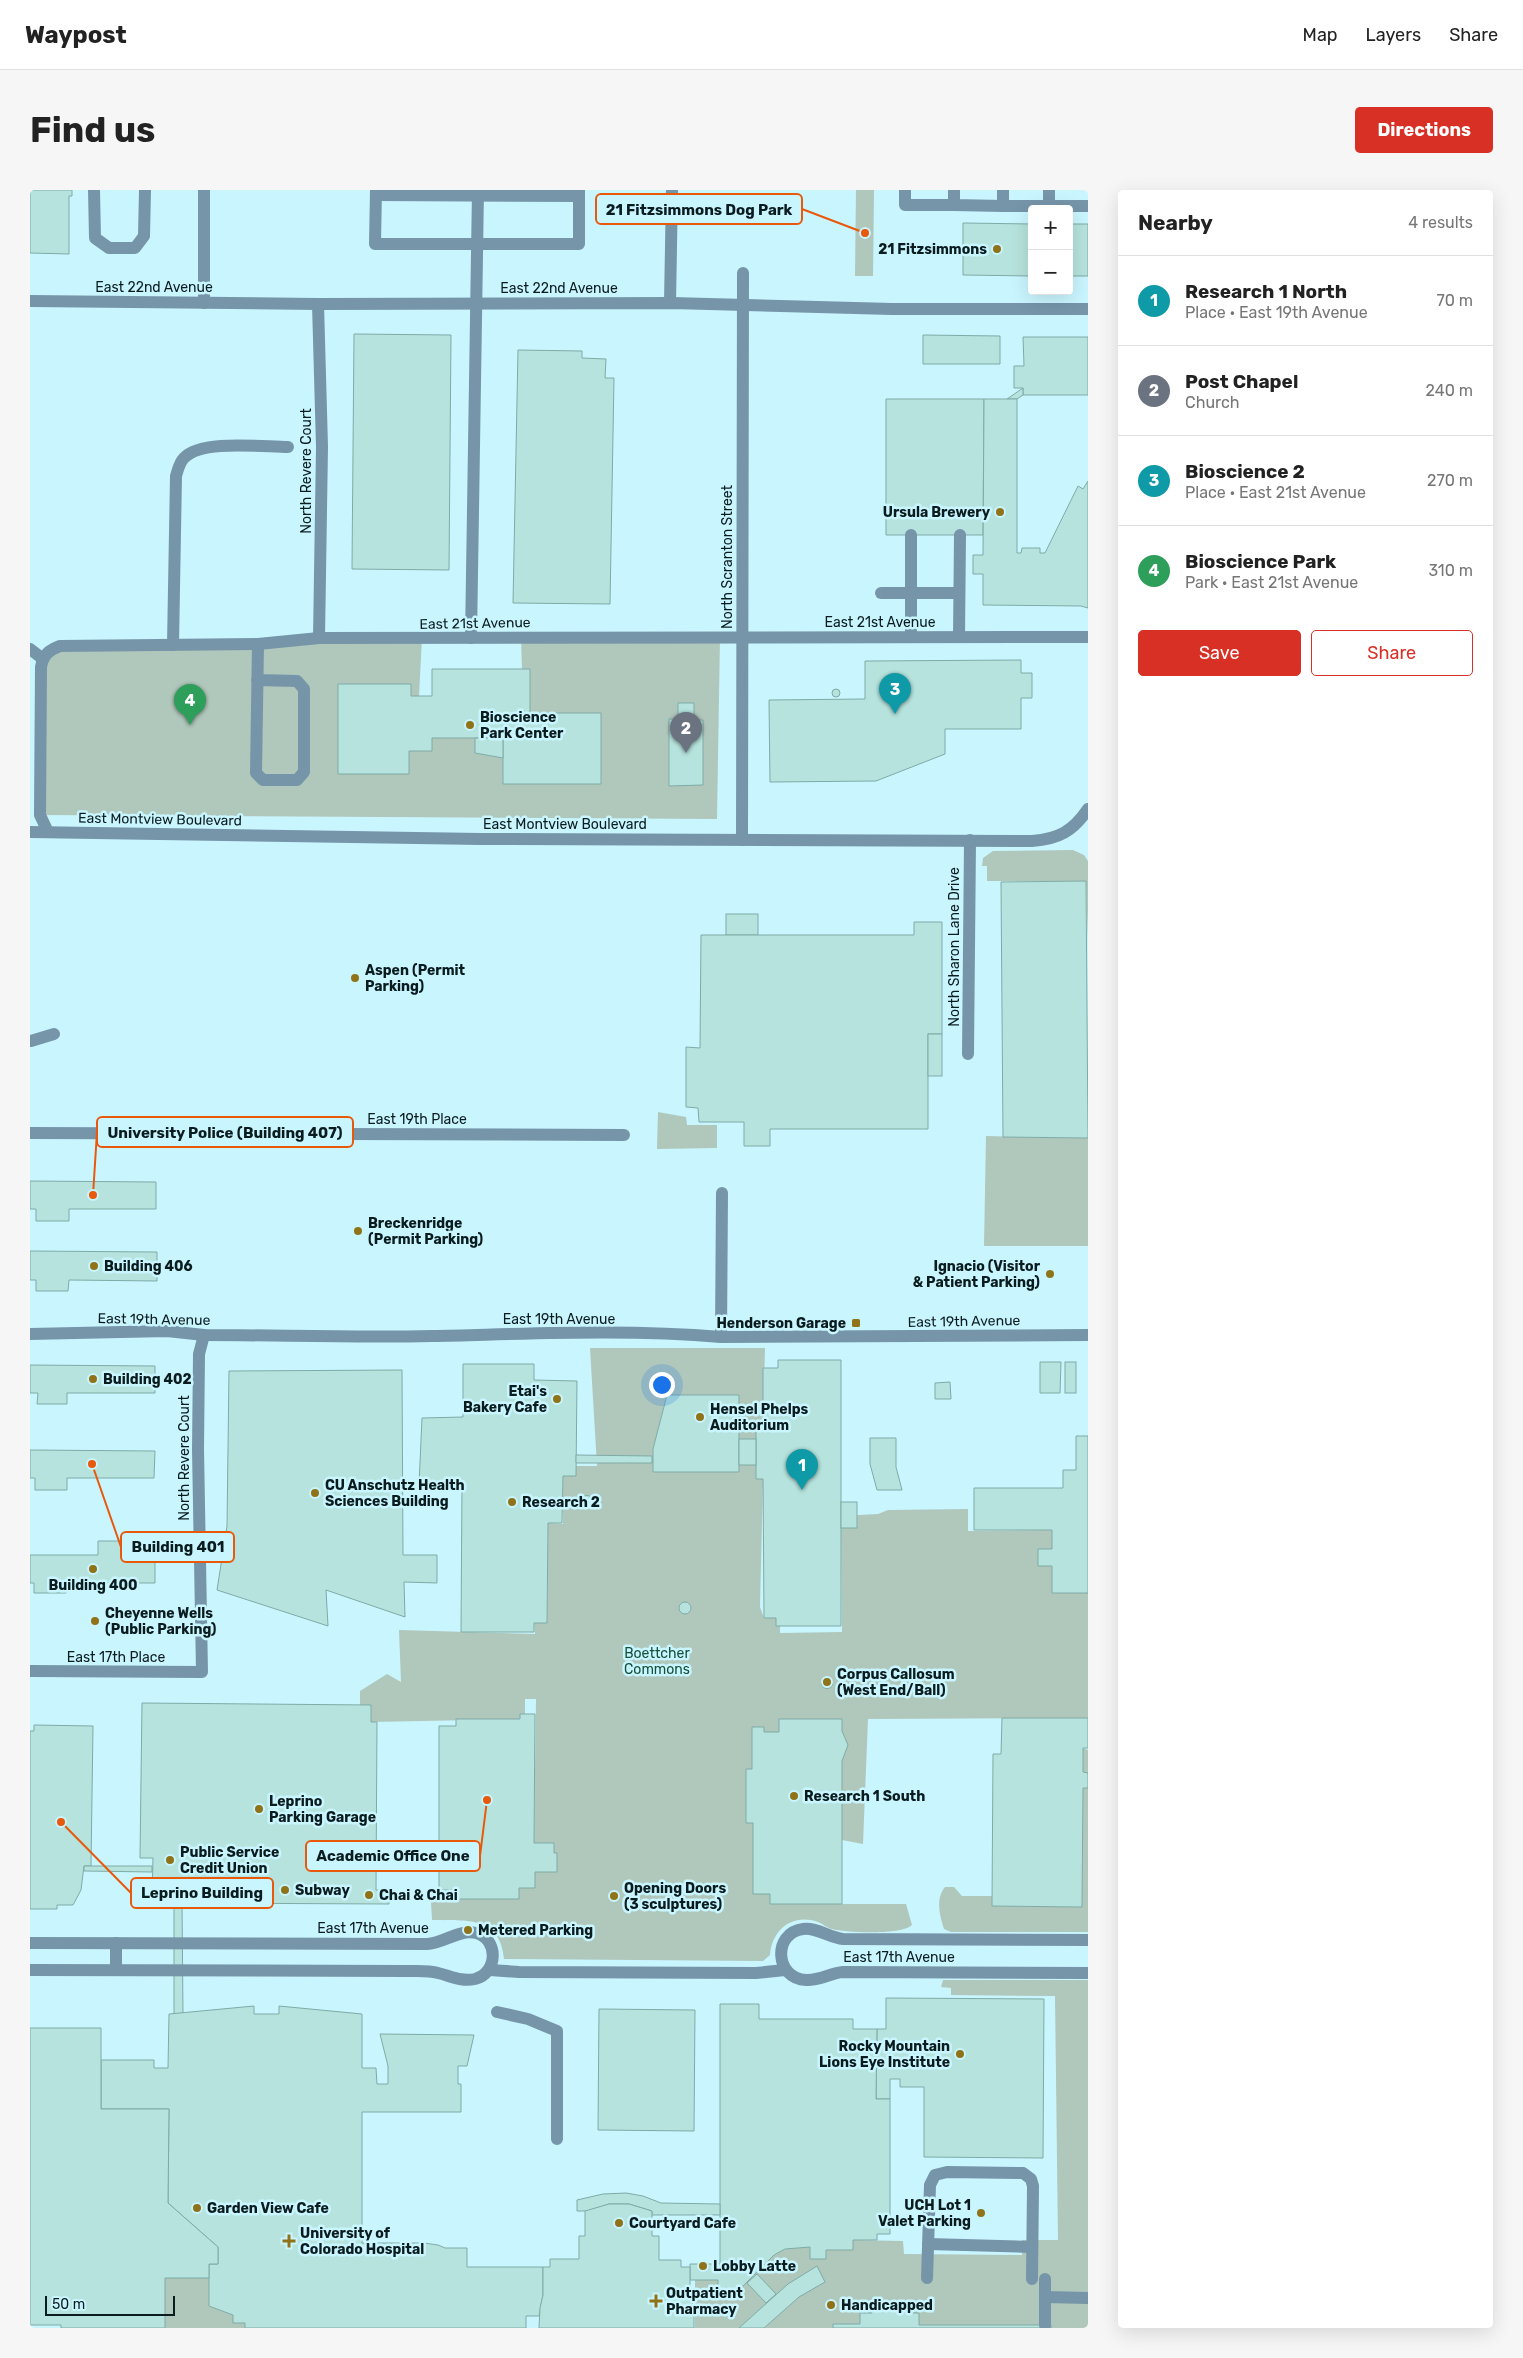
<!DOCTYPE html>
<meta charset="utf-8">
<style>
:root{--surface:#fff;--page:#f6f6f6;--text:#222;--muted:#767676;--line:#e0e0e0;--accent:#d93025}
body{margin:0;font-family:Rubik,sans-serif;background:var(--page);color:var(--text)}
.controls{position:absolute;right:15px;top:15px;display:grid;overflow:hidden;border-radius:5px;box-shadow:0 5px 20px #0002}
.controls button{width:45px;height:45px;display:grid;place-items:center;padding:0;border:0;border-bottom:1px solid var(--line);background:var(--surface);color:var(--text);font:25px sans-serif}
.scale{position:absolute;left:15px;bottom:12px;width:130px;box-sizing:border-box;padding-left:5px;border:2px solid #0b1c1f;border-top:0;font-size:14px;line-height:18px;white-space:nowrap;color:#0b1c1f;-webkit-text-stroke:4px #c9f5ff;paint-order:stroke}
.you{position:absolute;left:631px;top:1194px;width:18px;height:18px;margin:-12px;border:4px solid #fff;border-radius:50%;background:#1a73e8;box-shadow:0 0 0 8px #1a73e833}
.badge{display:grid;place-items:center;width:32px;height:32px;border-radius:50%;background:var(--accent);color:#fff;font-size:16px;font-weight:700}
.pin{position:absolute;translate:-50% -41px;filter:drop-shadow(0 1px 2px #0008)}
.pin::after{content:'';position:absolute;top:26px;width:18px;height:15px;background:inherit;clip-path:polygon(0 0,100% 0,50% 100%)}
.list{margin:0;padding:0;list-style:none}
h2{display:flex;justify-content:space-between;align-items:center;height:65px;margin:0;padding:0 20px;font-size:21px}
h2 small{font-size:16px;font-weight:400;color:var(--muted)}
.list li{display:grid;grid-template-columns:32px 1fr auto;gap:15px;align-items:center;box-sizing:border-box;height:90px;padding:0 20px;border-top:1px solid var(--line)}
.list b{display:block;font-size:19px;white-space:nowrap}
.list p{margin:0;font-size:16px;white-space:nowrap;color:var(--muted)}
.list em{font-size:16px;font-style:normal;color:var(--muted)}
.actions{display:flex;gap:10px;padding:15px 20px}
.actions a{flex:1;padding:11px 0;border:1px solid var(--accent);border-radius:5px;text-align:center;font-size:18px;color:var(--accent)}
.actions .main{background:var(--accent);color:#fff}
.map{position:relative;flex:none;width:1058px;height:2138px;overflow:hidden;border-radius:5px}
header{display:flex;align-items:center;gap:30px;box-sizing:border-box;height:70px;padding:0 25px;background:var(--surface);border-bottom:1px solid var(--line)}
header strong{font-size:24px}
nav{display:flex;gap:28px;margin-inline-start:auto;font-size:18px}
.intro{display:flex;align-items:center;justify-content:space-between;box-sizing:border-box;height:120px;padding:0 30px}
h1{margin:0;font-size:35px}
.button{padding:12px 22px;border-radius:5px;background:var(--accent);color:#fff;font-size:18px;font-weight:700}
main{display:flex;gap:30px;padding:0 30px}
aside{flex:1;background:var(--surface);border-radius:5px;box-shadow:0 5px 20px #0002}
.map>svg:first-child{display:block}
.green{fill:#b0c7bb}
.building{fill:#b6e3dd;stroke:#7faba6}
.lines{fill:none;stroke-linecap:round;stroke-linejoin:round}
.minor{stroke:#7695a9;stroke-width:12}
.poi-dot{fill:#907318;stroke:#c9f5ff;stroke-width:2}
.labels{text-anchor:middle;stroke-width:5;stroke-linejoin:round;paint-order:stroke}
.poi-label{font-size:14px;font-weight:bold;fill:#0b1c1f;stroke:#c9f5ff;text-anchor:start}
.street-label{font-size:14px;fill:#0b1c1f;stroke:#c9f5ff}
.park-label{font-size:14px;fill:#155039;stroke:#c9f5ff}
.leader{fill:none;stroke:#e8590c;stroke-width:2}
.callout-dot{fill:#e8590c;stroke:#c9f5ff;stroke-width:2}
.callout{fill:#c9f5ff;stroke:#e8590c;stroke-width:2}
.callout-label{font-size:15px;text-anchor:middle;font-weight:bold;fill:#0b1c1f}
</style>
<header>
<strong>Waypost</strong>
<nav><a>Map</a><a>Layers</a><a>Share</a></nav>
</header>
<div class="intro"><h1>Find us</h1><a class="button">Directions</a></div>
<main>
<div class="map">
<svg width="1058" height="2138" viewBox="0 0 1058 2138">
<rect width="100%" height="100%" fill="#c9f5ff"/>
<!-- green -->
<g class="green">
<polygon points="826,0 844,0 843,86 825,86"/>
<polygon points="491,447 690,447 687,629 10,625 17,462 392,448 389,506 381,506 381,494 309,495 309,584 379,584 379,561 402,561 402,548 445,548 445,563 473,568 474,594 571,594 571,523 500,523 492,479"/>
<polygon points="1043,660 1054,665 1058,671 1058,750 1056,691 957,691 957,676 952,676 953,668 963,661"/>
<polygon points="1057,885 1058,885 1058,1056 954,1056 956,946 1058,948"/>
<polygon points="628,922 656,927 657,935 687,935 687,958 627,959"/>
<path d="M560,1158h175l-2,76h-7v15h-17l-72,-44 -14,54v22l86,1v-7h17v13l7,1 -3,128 4,11h12v8h4v7l62,-1 -1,-116 37,-2 10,-4 80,-1v22l84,-1v19h-14v17h14v27h36v125l-220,1 -5,125 -21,-4v-121h-63v13h-15v-5h-12v42l-6,54h7l17,71v10h136l6,21c-10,10 -66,8 -80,4 -5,-1 -9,-5 -14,-7 -26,-9 -46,8 -48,33l-7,6 -259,-2c-4,-44 -38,-38 -72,-39l-1,-18 4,-3h84v-11h16v-16h22v-18l-3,-1 -1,-10h-19l2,-144h-11v15l-5,5 -149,3v-17h-11v-14l27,-17 14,8 -2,-52 136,4 -1,-11h13l1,-100 15,1v-48l13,-10h21z"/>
<path d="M1053,1558l5,2v182h-137l-7,-3c-4,-13 -9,-30 1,-42h9l8,9h30v10l90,1z"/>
<path d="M913,1790h145v348h-393v-48h23v12c35,-1 36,-26 61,-40 10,-5 20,-5 31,-5v12h16v-9h27v-10l50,1 1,13 118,1v-15h36l-3,-244 -104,-1v-7l-10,-1z"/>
<polygon points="135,2088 179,2088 179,2116 203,2125 203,2133 215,2133 215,2138 135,2138"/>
</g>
<!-- building -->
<g class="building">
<polygon points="0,0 42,0 42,6 39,6 39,64 0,63"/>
<polygon points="933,33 1002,34 1002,86 933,85"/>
<rect x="1039" y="34" width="19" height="52"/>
<polygon points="324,144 421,145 419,380 322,379"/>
<polygon points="893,145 970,146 970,174 893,174"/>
<polygon points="993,147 1058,147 1058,205 993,205 993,198 984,198 984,176 994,176"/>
<polygon points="488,160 552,161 552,168 576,169 575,188 584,188 580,414 483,413"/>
<polygon points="993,198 993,205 987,209 977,209"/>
<polygon points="856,209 954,209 953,345 856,345"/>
<polygon points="954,209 987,209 987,363 991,363 992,358 1010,358 1010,363 1015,363 1048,296 1053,299 1058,291 1058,418 1051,416 953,415 953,384 943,384 943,365 953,365"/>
<polygon points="991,470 991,483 1002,483 1002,508 991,508 991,539 915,539 915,564 846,591 740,592 739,510 835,509 835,471"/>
<polygon points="402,479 500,479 500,523 571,523 571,594 473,594 473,548 402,548 402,561 379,561 379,584 308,584 308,494 381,494 381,506 402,506"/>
<circle cx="806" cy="503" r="4"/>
<polygon points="648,513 664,513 664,530 673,530 673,595 639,596 639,529 648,529"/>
<polygon points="445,548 473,548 473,568 445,563"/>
<polygon points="1056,691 1058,948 973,947 971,692"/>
<rect x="696" y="724" width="32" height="21"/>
<polygon points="884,732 912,732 912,844 898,844 898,939 740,939 740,956 714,956 714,932 669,932 668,918 656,917 656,857 670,858 671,745 884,745"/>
<rect x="898" y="844" width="14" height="42"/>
<polygon points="0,991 126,992 126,1019 39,1019 39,1031 6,1031 6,1019 0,1019"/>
<polygon points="0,1061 127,1062 127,1091 39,1090 38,1101 6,1101 6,1090 0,1090"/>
<polygon points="748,1170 811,1170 811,1436 746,1436 746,1428 734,1428 733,1289 726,1289 726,1234 733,1234 733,1178 748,1178"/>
<polygon points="1010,1172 1031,1172 1030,1203 1010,1203"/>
<rect x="1035" y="1172" width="11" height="31"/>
<polygon points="433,1174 504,1174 504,1190 547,1191 546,1286 533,1286 532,1333 518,1333 517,1433 504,1433 504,1442 431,1442 432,1295 389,1295 392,1228 433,1227"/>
<polygon points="0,1175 125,1176 125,1203 37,1203 37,1214 7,1214 8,1203 0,1203"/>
<polygon points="372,1180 373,1365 407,1365 407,1393 374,1392 375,1427 296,1400 298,1436 187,1400 197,1336 199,1181"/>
<polygon points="920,1192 921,1209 905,1209 905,1193"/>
<polygon points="637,1205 709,1205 709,1282 623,1282 623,1259"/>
<polygon points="1046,1246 1058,1246 1058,1403 1022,1403 1022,1376 1008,1376 1008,1359 1022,1359 1022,1340 944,1340 944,1298 1033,1298 1033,1280 1046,1280"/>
<polygon points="840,1248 866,1248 866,1277 872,1300 847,1300 840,1274"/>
<rect x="709" y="1249" width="17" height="26"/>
<polygon points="0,1260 125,1261 124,1288 37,1288 37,1300 5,1300 5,1288 0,1288"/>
<polygon points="546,1265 622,1266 622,1273 546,1273"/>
<circle cx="557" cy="1311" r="5.5"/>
<rect x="811" y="1312" width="16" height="26"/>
<polygon points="68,1351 114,1351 114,1365 125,1365 125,1393 36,1393 36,1403 4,1403 4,1393 0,1393 0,1365 68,1365"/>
<circle cx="655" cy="1418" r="6"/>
<circle cx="797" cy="1493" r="5.5"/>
<polygon points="112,1513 341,1515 341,1532 347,1532 346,1700 359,1700 359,1714 148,1713 122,1705 123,1668 110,1668"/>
<polygon points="490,1524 505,1524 504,1653 524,1653 524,1663 527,1663 527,1682 505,1682 505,1698 489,1698 489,1709 423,1709 423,1700 409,1700 409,1536 426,1536 426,1529 490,1529"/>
<polygon points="972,1528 1058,1528 1058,1558 1053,1558 1053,1582 1058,1583 1058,1598 1053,1598 1052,1717 962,1716 963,1564 971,1564"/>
<polygon points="749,1529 812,1529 812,1541 818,1555 812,1571 812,1714 740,1714 740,1704 723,1704 723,1633 716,1633 716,1579 722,1579 722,1537 734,1537 734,1542 749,1542"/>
<polygon points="4,1535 63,1536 61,1676 54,1676 51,1700 43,1715 27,1715 27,1719 0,1719 0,1541 4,1541"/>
<polygon points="54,1676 122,1676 122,1682 54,1681"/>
<polygon points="144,1712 152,1713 153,1824 144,1824"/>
<polygon points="856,1808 1014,1809 1013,1968 894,1967 894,1897 870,1897 870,1889 860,1889 860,1909 846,1909 847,1839 856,1839"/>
<polygon points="690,1814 729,1814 729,1829 823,1829 823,1839 847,1839 846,1909 860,1909 860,2044 847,2044 847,2050 823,2050 823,2060 796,2060 796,2069 780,2069 780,2057 755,2059 744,2065 713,2096 701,2101 688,2102 688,2090 660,2090 660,2074 690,2074"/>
<polygon points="224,1816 224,1824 249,1824 249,1816 332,1824 332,1878 346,1878 347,1894 358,1894 358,1876 350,1844 444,1845 437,1876 428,1876 428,1894 431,1894 431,1922 332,1922 332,2053 394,2053 408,2055 415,2058 437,2058 437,2077 513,2077 513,2105 509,2126 496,2126 496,2138 215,2138 215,2133 203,2133 203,2125 179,2116 179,2074 188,2074 188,2057 138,2013 139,1919 71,1919 71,1870 124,1870 124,1878 138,1878 139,1824"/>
<polygon points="569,1819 665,1820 664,1941 568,1940"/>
<polygon points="0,1838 71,1838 71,1919 139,1919 138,2013 188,2057 188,2074 179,2074 179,2088 135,2088 135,2138 31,2138 31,2135 0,2135"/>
<polygon points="596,2003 613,2006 631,2013 690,2014 690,2025 622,2025 622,2021 599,2014 579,2014 558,2021 547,2021 547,2010 573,2004"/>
<polygon points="579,2014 599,2014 622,2021 622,2046 629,2046 629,2070 651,2070 651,2077 660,2077 660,2105 664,2118 664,2138 509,2138 510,2118 513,2105 513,2077 520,2077 520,2069 549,2069 549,2046 555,2046 555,2021"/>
<polygon points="787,2076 795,2092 769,2107 734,2138 709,2138 758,2094"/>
<polygon points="727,2084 746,2104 736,2113 717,2093"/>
<polygon points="842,2112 883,2112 883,2123 889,2123 889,2135 1021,2135 1021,2138 803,2138 803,2134 830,2134 830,2123 842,2123"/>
</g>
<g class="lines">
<!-- minor -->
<g class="minor">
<polyline points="64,0 65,48 79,58 105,58 114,46 115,0"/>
<polyline points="346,0 345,54 549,54 549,0"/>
<polyline points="875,0 875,15 924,15"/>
<polyline points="924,0 924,15 973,16 973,0"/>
<polyline points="346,5 549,6"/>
<polyline points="973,16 1058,16"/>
<polyline points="1019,16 1019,0"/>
<polyline points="0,111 288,114 642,113 862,119 1058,119"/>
<polyline points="174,113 174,0"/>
<polyline points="640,113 642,0"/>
<polyline points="288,114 292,257 289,448"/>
<polyline points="881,345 881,447"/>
<polyline points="851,403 929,403"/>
<polyline points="929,447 930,345"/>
<polyline points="441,448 448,0"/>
<path d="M143,455l3,-169c2,-6 3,-13 8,-18 17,-19 79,-11 104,-11"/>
<polyline points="0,459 13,469"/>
<polyline points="227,490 267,491 274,499 274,582 267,590 233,590 226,583 228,454"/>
<path d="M0,642l451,7 551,2c27,-2 41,-10 56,-32"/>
<path d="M18,642l-8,-17 1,-148c2,-12 8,-17 19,-21l198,-2 61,-6 769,-1"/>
<polyline points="712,650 713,83"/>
<polyline points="1,851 24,844"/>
<polyline points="938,864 940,650"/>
<polyline points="0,943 594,945"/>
<path d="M0,1144l137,-3 37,4c76,0 152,3 228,1 96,-2 193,-7 289,1l367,-2"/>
<polyline points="691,1147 692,1003"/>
<polyline points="0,1481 172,1482 168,1259 169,1164 174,1145"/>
<path d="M1058,1750l-245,-1c-13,-1 -27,-12 -40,-10 -31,4 -28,50 3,51 12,1 25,-7 37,-8l245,1"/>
<path d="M0,1753l397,1c17,-1 32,-15 49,-11 23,6 22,40 -1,46 -14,3 -24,-3 -37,-6 -10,-3 -21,-2 -31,-2l-377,-1"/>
<polyline points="86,1753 86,1780"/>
<polyline points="460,1780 489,1782 726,1783 755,1780"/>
<polyline points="467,1822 498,1829 527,1841 527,1949"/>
<polyline points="898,2054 1002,2057"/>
<polyline points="897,2088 900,1995 905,1985 917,1982 993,1983 1001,1989 1003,1996 1002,2089"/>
<polyline points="1015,2107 1058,2108"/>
<polyline points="1015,2135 1015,2089"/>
</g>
</g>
<!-- markers -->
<g class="poi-dot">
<circle cx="967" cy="59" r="5"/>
<circle cx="970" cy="322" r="5"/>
<circle cx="440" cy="535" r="5"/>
<circle cx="325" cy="788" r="5"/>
<circle cx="328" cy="1041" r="5"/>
<circle cx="64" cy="1076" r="5"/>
<circle cx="1020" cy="1084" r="5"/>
<rect x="821" y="1128" width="10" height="10" rx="2.5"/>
<circle cx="63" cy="1189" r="5"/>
<circle cx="527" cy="1209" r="5"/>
<circle cx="670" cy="1227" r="5"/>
<circle cx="285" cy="1303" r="5"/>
<circle cx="482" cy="1312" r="5"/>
<circle cx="63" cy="1379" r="5"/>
<circle cx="65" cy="1431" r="5"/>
<circle cx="797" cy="1492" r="5"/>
<circle cx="764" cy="1606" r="5"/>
<circle cx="229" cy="1619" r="5"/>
<circle cx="140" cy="1670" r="5"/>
<circle cx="255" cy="1700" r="5"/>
<circle cx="339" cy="1705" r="5"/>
<circle cx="584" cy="1706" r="5"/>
<circle cx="438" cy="1740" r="5"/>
<circle cx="930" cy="1864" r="5"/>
<circle cx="167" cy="2018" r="5"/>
<circle cx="951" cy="2023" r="5"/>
<circle cx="589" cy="2033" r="5"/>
<path d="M256.5 2043.5h5v5h5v5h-5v5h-5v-5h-5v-5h5z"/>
<circle cx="673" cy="2076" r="5"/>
<path d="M623.5 2103.5h5v5h5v5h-5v5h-5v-5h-5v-5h5z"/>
<circle cx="801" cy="2115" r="5"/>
</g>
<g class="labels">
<!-- poi labels -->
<g class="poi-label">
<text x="957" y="64" text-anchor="end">21 Fitzsimmons</text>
<text x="960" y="327" text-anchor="end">Ursula Brewery</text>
<text x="450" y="532">Bioscience<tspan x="450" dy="16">Park Center</tspan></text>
<text x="335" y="785">Aspen (Permit<tspan x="335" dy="16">Parking)</tspan></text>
<text x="338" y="1038">Breckenridge<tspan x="338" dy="16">(Permit Parking)</tspan></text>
<text x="74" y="1081">Building 406</text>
<text x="1010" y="1081" text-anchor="end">Ignacio (Visitor<tspan x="1010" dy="16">&amp; Patient Parking)</tspan></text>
<text x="816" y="1138" text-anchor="end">Henderson Garage</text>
<text x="73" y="1194">Building 402</text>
<text x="517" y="1206" text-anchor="end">Etai's<tspan x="517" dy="16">Bakery Cafe</tspan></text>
<text x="680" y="1224">Hensel Phelps<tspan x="680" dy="16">Auditorium</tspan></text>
<text x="295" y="1300">CU Anschutz Health<tspan x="295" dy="16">Sciences Building</tspan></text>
<text x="492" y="1317">Research 2</text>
<text x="63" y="1400" text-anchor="middle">Building 400</text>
<text x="75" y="1428">Cheyenne Wells<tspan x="75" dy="16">(Public Parking)</tspan></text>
<text x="807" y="1489">Corpus Callosum<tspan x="807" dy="16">(West End/Ball)</tspan></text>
<text x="774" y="1611">Research 1 South</text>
<text x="239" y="1616">Leprino<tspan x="239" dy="16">Parking Garage</tspan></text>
<text x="150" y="1667">Public Service<tspan x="150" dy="16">Credit Union</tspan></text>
<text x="594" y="1703">Opening Doors<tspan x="594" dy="16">(3 sculptures)</tspan></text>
<text x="265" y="1705">Subway</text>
<text x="349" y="1710">Chai &amp; Chai</text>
<text x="448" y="1745">Metered Parking</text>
<text x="920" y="1861" text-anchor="end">Rocky Mountain<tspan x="920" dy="16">Lions Eye Institute</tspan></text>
<text x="941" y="2020" text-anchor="end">UCH Lot 1<tspan x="941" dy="16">Valet Parking</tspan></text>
<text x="177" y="2023">Garden View Cafe</text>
<text x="599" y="2038">Courtyard Cafe</text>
<text x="270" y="2048">University of<tspan x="270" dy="16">Colorado Hospital</tspan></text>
<text x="683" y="2081">Lobby Latte</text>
<text x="636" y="2108">Outpatient<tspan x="636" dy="16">Pharmacy</tspan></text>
<text x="811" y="2120">Handicapped</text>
</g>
<!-- street labels -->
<g class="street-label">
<text x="124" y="102">East 22nd Avenue</text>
<text x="529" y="103">East 22nd Avenue</text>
<text transform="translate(276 281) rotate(-90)" y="5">North Revere Court</text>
<text transform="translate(697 367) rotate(-90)" y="5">North Scranton Street</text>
<text x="850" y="437">East 21st Avenue</text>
<text transform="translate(445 433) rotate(-1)" y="5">East 21st Avenue</text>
<text transform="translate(130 629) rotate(1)" y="5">East Montview Boulevard</text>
<text x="535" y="639">East Montview Boulevard</text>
<text transform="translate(924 757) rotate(-90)" y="5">North Sharon Lane Drive</text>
<text x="387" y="934">East 19th Place</text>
<text transform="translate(124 1129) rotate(1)" y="5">East 19th Avenue</text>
<text x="529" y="1134">East 19th Avenue</text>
<text transform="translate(934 1131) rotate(-1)" y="5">East 19th Avenue</text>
<text transform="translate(154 1268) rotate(-90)" y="5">North Revere Court</text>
<text x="86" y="1472">East 17th Place</text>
<text x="343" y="1743">East 17th Avenue</text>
<text x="869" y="1772">East 17th Avenue</text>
</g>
<!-- park labels -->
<g class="park-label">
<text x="627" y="1468">Boettcher<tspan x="627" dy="16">Commons</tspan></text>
</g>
</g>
<!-- callouts -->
<path class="leader" d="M835 43L772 19M63 1005L67 942M62 1274L91 1357M457 1610L450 1666M31 1632L101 1703"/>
<g class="callout-dot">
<circle cx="835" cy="43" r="5"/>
<circle cx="63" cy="1005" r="5"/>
<circle cx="62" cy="1274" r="5"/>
<circle cx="457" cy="1610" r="5"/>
<circle cx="31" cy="1632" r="5"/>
</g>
<g class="callout">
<rect x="566" y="4" width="206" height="30" rx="5"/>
<rect x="67" y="927" width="256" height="30" rx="5"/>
<rect x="91" y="1342" width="113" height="30" rx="5"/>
<rect x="276" y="1651" width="174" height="30" rx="5"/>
<rect x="101" y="1688" width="142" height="30" rx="5"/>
</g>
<g class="callout-label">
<text x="669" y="25">21 Fitzsimmons Dog Park</text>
<text x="195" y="948">University Police (Building 407)</text>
<text x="148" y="1362">Building 401</text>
<text x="363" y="1671">Academic Office One</text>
<text x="172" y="1708">Leprino Building</text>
</g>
</svg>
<div class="controls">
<button>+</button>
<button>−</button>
</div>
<div class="scale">50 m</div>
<div class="you"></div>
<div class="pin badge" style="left:772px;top:1300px;background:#0f9aa8">1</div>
<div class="pin badge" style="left:656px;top:563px;background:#6b7280">2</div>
<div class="pin badge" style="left:865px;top:524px;background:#0f9aa8">3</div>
<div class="pin badge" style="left:160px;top:535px;background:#2e9e5b">4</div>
</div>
<aside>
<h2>Nearby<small>4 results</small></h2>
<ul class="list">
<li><span class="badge" style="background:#0f9aa8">1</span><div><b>Research 1 North</b><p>Place · East 19th Avenue</p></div><em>70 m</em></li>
<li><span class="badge" style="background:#6b7280">2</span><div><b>Post Chapel</b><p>Church</p></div><em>240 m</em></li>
<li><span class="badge" style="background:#0f9aa8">3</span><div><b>Bioscience 2</b><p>Place · East 21st Avenue</p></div><em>270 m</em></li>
<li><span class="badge" style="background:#2e9e5b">4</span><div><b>Bioscience Park</b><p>Park · East 21st Avenue</p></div><em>310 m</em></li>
</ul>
<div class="actions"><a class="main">Save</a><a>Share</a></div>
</aside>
</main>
